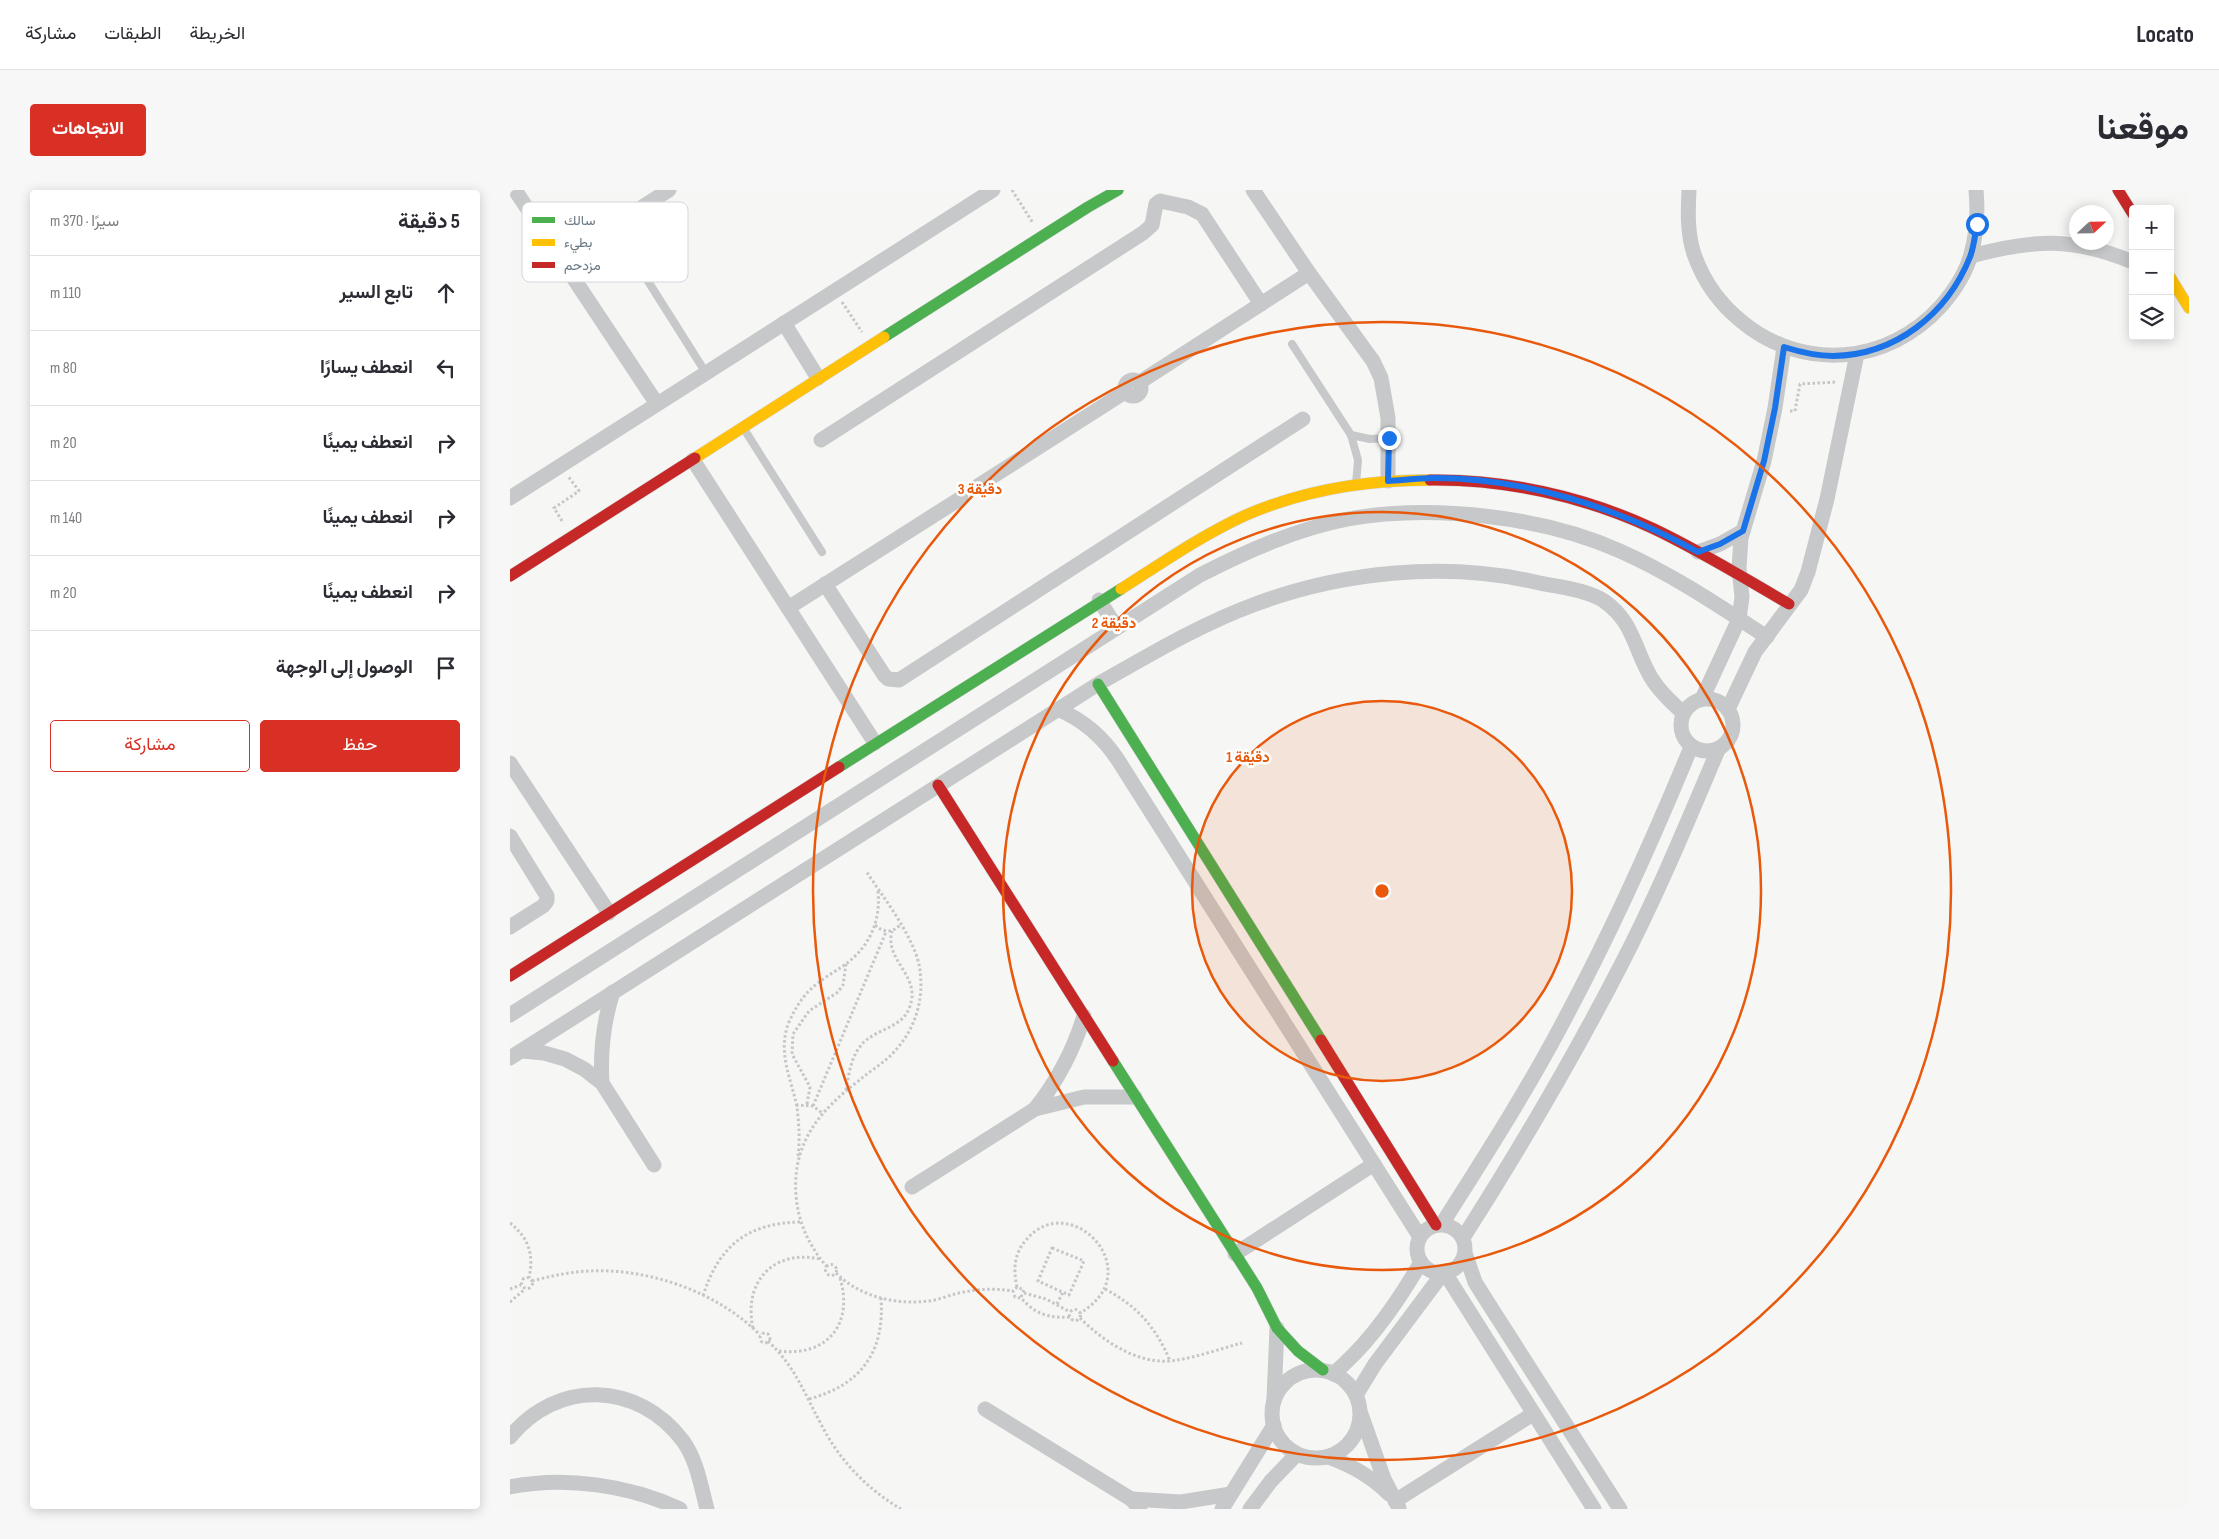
<!DOCTYPE html>
<html lang="ar">
<meta charset="utf-8">
<style>
:root{--surface:#fff;--page:#f7f7f7;--text:#2b2b33;--muted:#7c7c81;--line:#e1e1e2;--accent:#d93025}
body{margin:0;font-family:"Sofia Sans Condensed",Vazirmatn,sans-serif;background:var(--page);color:var(--text);direction:rtl}
.controls{position:absolute;right:15px;top:15px;display:grid;overflow:hidden;border-radius:5px;box-shadow:0 2px 12px #0003}
.controls button{width:45px;height:45px;display:grid;place-items:center;padding:0;border:0;border-bottom:1px solid var(--line);background:var(--surface);color:var(--text);font:25px sans-serif}
.compass{position:absolute;left:1559px;top:15px;width:45px;height:45px;border-radius:50%;background:var(--surface);box-shadow:0 2px 12px #0003;rotate:68deg}
.stop{position:absolute;width:15px;height:15px;margin:-11px;border:4px solid #1a73e8;border-radius:50%;background:#fff}
.stop.end{background:#1a73e8;border-color:#fff;box-shadow:0 1px 5px #0008}
.list{margin:0;padding:0;list-style:none}
h2{display:flex;justify-content:space-between;align-items:center;height:65px;margin:0;padding:0 20px;font-size:21px}
h2 small{font-size:16px;font-weight:400;color:var(--muted)}
.list li{display:grid;grid-template-columns:32px 1fr auto;gap:15px;align-items:center;box-sizing:border-box;height:75px;padding:0 20px;border-top:1px solid var(--line)}
.list b{display:block;font-size:19px;white-space:nowrap}
.list em{font-size:16px;font-style:normal;color:var(--muted)}
.actions{display:flex;gap:10px;padding:15px 20px}
.actions a{flex:1;padding:11px 0;border:1px solid var(--accent);border-radius:5px;text-align:center;font-size:18px;color:var(--accent)}
.actions .main{background:var(--accent);color:#fff}
.icon{flex:none;width:28px;height:28px;fill:none;stroke:currentColor;stroke-width:2;stroke-linecap:round;stroke-linejoin:round}
.map{position:relative;flex:none;width:1679px;height:1319px;overflow:hidden;direction:ltr;border-radius:5px}
header{display:flex;align-items:center;gap:30px;box-sizing:border-box;height:70px;padding:0 25px;background:var(--surface);border-bottom:1px solid var(--line)}
header strong{font-size:24px}
nav{display:flex;gap:28px;margin-inline-start:auto;font-size:18px}
.intro{display:flex;align-items:center;justify-content:space-between;box-sizing:border-box;height:120px;padding:0 30px}
h1{margin:0;font-size:35px}
.button{padding:12px 22px;border-radius:5px;background:var(--accent);color:#fff;font-size:18px;font-weight:700}
main{display:flex;gap:30px;padding:0 30px}
aside{flex:1;background:var(--surface);border-radius:5px;box-shadow:0 2px 12px #0003}
.map>svg:first-child{display:block}
.lines{fill:none;stroke-linecap:round;stroke-linejoin:round}
.fast-casing{stroke:#d2d3d3;stroke-width:12}
.slow-casing{stroke:#d2d3d3;stroke-width:12}
.jam-casing{stroke:#d2d3d3;stroke-width:12}
.path{stroke:#c5c6c7;stroke-width:3;stroke-dasharray:2.5 2.5;stroke-linecap:butt}
.lane{stroke:#c7c8c9;stroke-width:8}
.street{stroke:#c7c8c9;stroke-width:15}
.fast{stroke:#4caf50;stroke-width:11}
.slow{stroke:#ffc107;stroke-width:11}
.jam{stroke:#c62828;stroke-width:11}
.route{stroke:#1a73e8;stroke-width:6}
.ring{fill:none;stroke:#e8590c;stroke-width:2.5}
.key{fill:#fff;stroke:#d2d6da;stroke-width:1}
.key-label{font-size:14px;fill:#687883}
.centre{fill:#e8590c;stroke:#fff;stroke-width:2.5}
.ring-label{font-size:15px;text-anchor:middle;font-weight:bold;fill:#e8590c;stroke:#fff;stroke-width:5;stroke-linejoin:round;paint-order:stroke}
</style>
<header>
<strong>Locato</strong>
<nav><a>الخريطة</a><a>الطبقات</a><a>مشاركة</a></nav>
</header>
<div class="intro"><h1>موقعنا</h1><a class="button">الاتجاهات</a></div>
<main>
<div class="map">
<svg width="1679" height="1319" viewBox="0 0 1679 1319">
<rect width="100%" height="100%" fill="#f6f6f5"/>
<g class="lines">
<!-- fast casing -->
<g class="fast-casing">
<g id="fast">
<polyline points="374,147 578,17 608,0"/>
<polyline points="588,494 811,850"/>
<polyline points="329,577 611,399"/>
<polyline points="603,871 747,1098 767,1138 788,1161 813,1180"/>
</g>
</g>
<!-- slow casing -->
<g class="slow-casing">
<g id="slow">
<polyline points="1660,87 1679,118"/>
<polyline points="185,268 374,147"/>
<path d="M611,399c41,-26 81,-54 125,-74 58,-25 121,-35 184,-35"/>
</g>
</g>
<!-- jam casing -->
<g class="jam-casing">
<g id="jam">
<polyline points="1608,0 1623,24"/>
<path d="M920,290c75,-1 153,16 222,48 47,22 92,50 137,76"/>
<polyline points="0,386 185,268"/>
<polyline points="428,595 603,871"/>
<polyline points="0,786 329,577"/>
<polyline points="811,850 926,1035"/>
</g>
</g>
<!-- path -->
<g class="path">
<polyline points="502,0 523,33"/>
<polyline points="332,112 352,142"/>
<polyline points="1280,221 1285,221 1290,194 1327,192"/>
<polyline points="52,331 44,318 69,301 58,286"/>
<path d="M365,735c9,8 17,8 25,0"/>
<path d="M336,900c3,-17 5,-34 17,-47 15,-15 40,-15 47,-37 11,-31 -26,-45 -18,-75"/>
<polyline points="297,914 300,897 282,864 283,844 299,821 328,802 333,795 336,774"/>
<polyline points="286,915 303,916 312,923"/>
<polyline points="303,916 376,742"/>
<path d="M288,966c2,-16 1,-32 -1,-49 -6,-29 -20,-55 -8,-85 5,-11 10,-20 18,-29 10,-11 24,-19 36,-27 26,-18 38,-44 35,-75"/>
<path d="M0,1033c19,15 24,32 19,55"/>
<polygon points="542,1058 574,1071 559,1105 528,1091"/>
<circle cx="321" cy="1080" r="5.5"/>
<path d="M317,1077c-18,-21 -29,-45 -31,-72 -4,-53 25,-86 65,-116 10,-9 23,-16 32,-26 22,-23 31,-52 27,-83 -4,-31 -37,-73 -54,-99"/>
<path d="M326,1083c24,24 60,32 93,28 9,-1 18,-5 26,-7 20,-5 38,-6 58,-3"/>
<circle cx="17" cy="1093" r="5.5"/>
<path d="M22,1091c19,-5 37,-9 57,-10 60,-3 129,21 171,64"/>
<path d="M507,1097c-4,-18 -3,-33 9,-47 44,-53 125,32 54,73"/>
<polyline points="0,1099 11,1095"/>
<path d="M595,1099c32,17 51,38 65,72"/>
<polyline points="514,1103 536,1109 560,1122"/>
<path d="M193,1106c16,-51 45,-73 98,-74"/>
<path d="M511,1107l3,-7 -7,-3 -4,4 2,6c7,1 8,3 13,8 12,11 26,13 42,12"/>
<polyline points="0,1112 15,1099"/>
<polyline points="547,1114 553,1102"/>
<circle cx="565" cy="1125" r="5.5"/>
<path d="M570,1128c23,23 57,46 91,43 24,-3 48,-12 71,-18"/>
<path d="M243,1138c-10,-46 20,-79 67,-69"/>
<circle cx="255" cy="1148" r="5"/>
<path d="M258,1151c28,27 35,50 53,83 18,36 46,65 80,85"/>
<path d="M269,1161c48,6 75,-27 61,-73"/>
<path d="M299,1209c52,-14 76,-47 72,-101"/>
</g>
<!-- lane -->
<g class="lane">
<polyline points="124,69 196,183"/>
<polyline points="782,154 841,245 848,270 846,294"/>
<polyline points="234,239 312,362"/>
<polyline points="841,245 860,249 879,248"/>
</g>
<!-- street -->
<g class="street">
<polyline points="5,0 147,214"/>
<polyline points="743,0 799,83 863,171 871,188 878,228 878,291"/>
<path d="M1179,0c-1,21 -2,43 5,64 9,26 26,50 47,67 61,51 147,44 200,-15 13,-15 25,-33 30,-52 6,-21 7,-42 5,-64"/>
<path d="M1461,66c63,-17 101,-19 162,6"/>
<polyline points="51,69 159,0"/>
<polyline points="274,133 308,188"/>
<circle cx="623" cy="198" r="8"/>
<polyline points="630,192 799,83"/>
<polyline points="311,250 633,43 642,35 646,14 650,11 678,17 692,24 751,114"/>
<polyline points="183,270 365,553"/>
<polyline points="463,299 615,202"/>
<polyline points="0,308 483,0"/>
<polyline points="1188,362 1210,354 1233,341"/>
<polyline points="315,394 374,485 378,489 389,490 793,229"/>
<polyline points="589,410 607,438"/>
<polyline points="278,418 451,308"/>
<circle cx="1197" cy="535" r="26"/>
<polyline points="1192,509 1229,429 1232,407 1229,378 1231,348 1254,271 1265,218 1274,157"/>
<path d="M548,519c26,12 44,27 60,51l302,477"/>
<polyline points="1218,519 1245,462 1291,400 1298,382 1317,309 1347,164"/>
<polyline points="0,573 99,723"/>
<polyline points="0,646 37,706 37,711 33,716 0,737"/>
<path d="M0,825l690,-440c47,-24 96,-46 148,-56 84,-15 194,-3 272,32 52,23 99,55 147,86"/>
<polyline points="12,861 34,863 55,869 74,879 92,893 144,975"/>
<path d="M0,868l588,-374c50,-28 101,-59 155,-79 87,-33 191,-44 282,-23 21,5 51,7 69,19 27,19 29,41 43,69 8,17 22,30 36,43"/>
<path d="M92,893c-2,-32 1,-60 11,-91"/>
<path d="M525,919c23,-29 38,-57 49,-93"/>
<polyline points="402,997 525,919 574,907 625,907"/>
<path d="M932,1034c41,-65 83,-130 119,-198 49,-91 91,-184 130,-279"/>
<circle cx="931" cy="1059" r="24"/>
<path d="M953,1048c56,-88 109,-178 157,-271 37,-71 67,-144 98,-217"/>
<polyline points="955,1063 965,1092 973,1105 1110,1319"/>
<polyline points="725,1064 864,974"/>
<polyline points="935,1083 1084,1319"/>
<circle cx="806" cy="1224" r="44"/>
<path d="M823,1184c36,-30 65,-72 88,-112"/>
<polyline points="846,1205 865,1174 933,1083"/>
<polyline points="764,1209 767,1138"/>
<polyline points="475,1219 621,1309 630,1319"/>
<polyline points="851,1224 874,1289 889,1318"/>
<path d="M0,1247c47,-58 128,-56 173,4 14,19 18,46 24,68"/>
<path d="M818,1267c23,8 43,19 61,37"/>
<path d="M0,1297c55,-11 119,-2 170,22"/>
<polyline points="621,1309 671,1312 721,1304"/>
<polyline points="885,1311 1023,1224"/>
<polyline points="712,1319 764,1235"/>
<polyline points="740,1319 761,1291 787,1264"/>
</g>
<!-- fast -->
<use href="#fast" class="fast"/>
<!-- slow -->
<use href="#slow" class="slow"/>
<!-- jam -->
<use href="#jam" class="jam"/>
</g>
<g class="lines">
<!-- route -->
<path class="route" d="M879,248l-1,43c16,-1 31,-3 46,-3 92,0 184,30 264,74l22,-8 23,-13 21,-70 11,-53 9,-61c16,5 32,9 49,9 63,-1 114,-42 137,-99 4,-10 5,-23 7,-33"/>
</g>
<!-- distance rings -->
<circle cx="872" cy="701" r="190" fill="#e8590c" fill-opacity=".12"/>
<g class="ring">
<circle cx="872" cy="701" r="190"/>
<circle cx="872" cy="701" r="379"/>
<circle cx="872" cy="701" r="569"/>
</g>
<!-- legend -->
<rect x="12" y="12" width="166" height="80" rx="8" class="key"/>
<rect x="22" y="27" width="23" height="6" fill="#4caf50"/>
<rect x="22" y="49" width="23" height="7" fill="#ffc107"/>
<rect x="22" y="72" width="23" height="6" fill="#c62828"/>
<g class="key-label">
<text x="54" y="35">سالك</text>
<text x="54" y="57">بطيء</text>
<text x="54" y="80">مزدحم</text>
</g>
<circle cx="872" cy="701" r="8" class="centre"/>
<g class="ring-label">
<text x="470" y="304">3 دقيقة</text>
<text x="604" y="438">2 دقيقة</text>
<text x="738" y="572">1 دقيقة</text>
</g>
</svg>
<div class="controls">
<button>+</button>
<button>−</button>
<button><svg class="icon" aria-label="layers" viewBox="0 0 24 24"><path d="M12 4l9 5-9 5-9-5zM3 14l9 5 9-5"/></svg></button>
</div>
<svg class="compass" viewBox="-18 -18 36 36"><path d="M0-13l5 13h-10z" fill="#e53935"/><path d="M0 13l5-13h-10z" fill="#7c7c81"/></svg>
<div class="stop" style="left:1467px;top:34px"></div>
<div class="stop end" style="left:879px;top:248px"></div>
</div>
<aside>
<h2>5 دقيقة<small>سيرًا · 370 m</small></h2>
<ul class="list">
<li><svg class="icon" aria-label="ahead" viewBox="0 0 24 24"><path d="M12 20V5M6 11l6-6 6 6"/></svg><div><b>تابع السير</b></div><em>110 m</em></li>
<li><svg class="icon" aria-label="left" viewBox="0 0 24 24"><path d="M17 20v-9H6M10 6l-5 5 5 5"/></svg><div><b>انعطف يسارًا</b></div><em>80 m</em></li>
<li><svg class="icon" aria-label="right" viewBox="0 0 24 24"><path d="M7 20v-9h11M14 6l5 5-5 5"/></svg><div><b>انعطف يمينًا</b></div><em>20 m</em></li>
<li><svg class="icon" aria-label="right" viewBox="0 0 24 24"><path d="M7 20v-9h11M14 6l5 5-5 5"/></svg><div><b>انعطف يمينًا</b></div><em>140 m</em></li>
<li><svg class="icon" aria-label="right" viewBox="0 0 24 24"><path d="M7 20v-9h11M14 6l5 5-5 5"/></svg><div><b>انعطف يمينًا</b></div><em>20 m</em></li>
<li><svg class="icon" aria-label="arrive" viewBox="0 0 24 24"><path d="M6 21V4h12l-3 4 3 4H6"/></svg><div><b>الوصول إلى الوجهة</b></div></li>
</ul>
<div class="actions"><a class="main">حفظ</a><a>مشاركة</a></div>
</aside>
</main>
